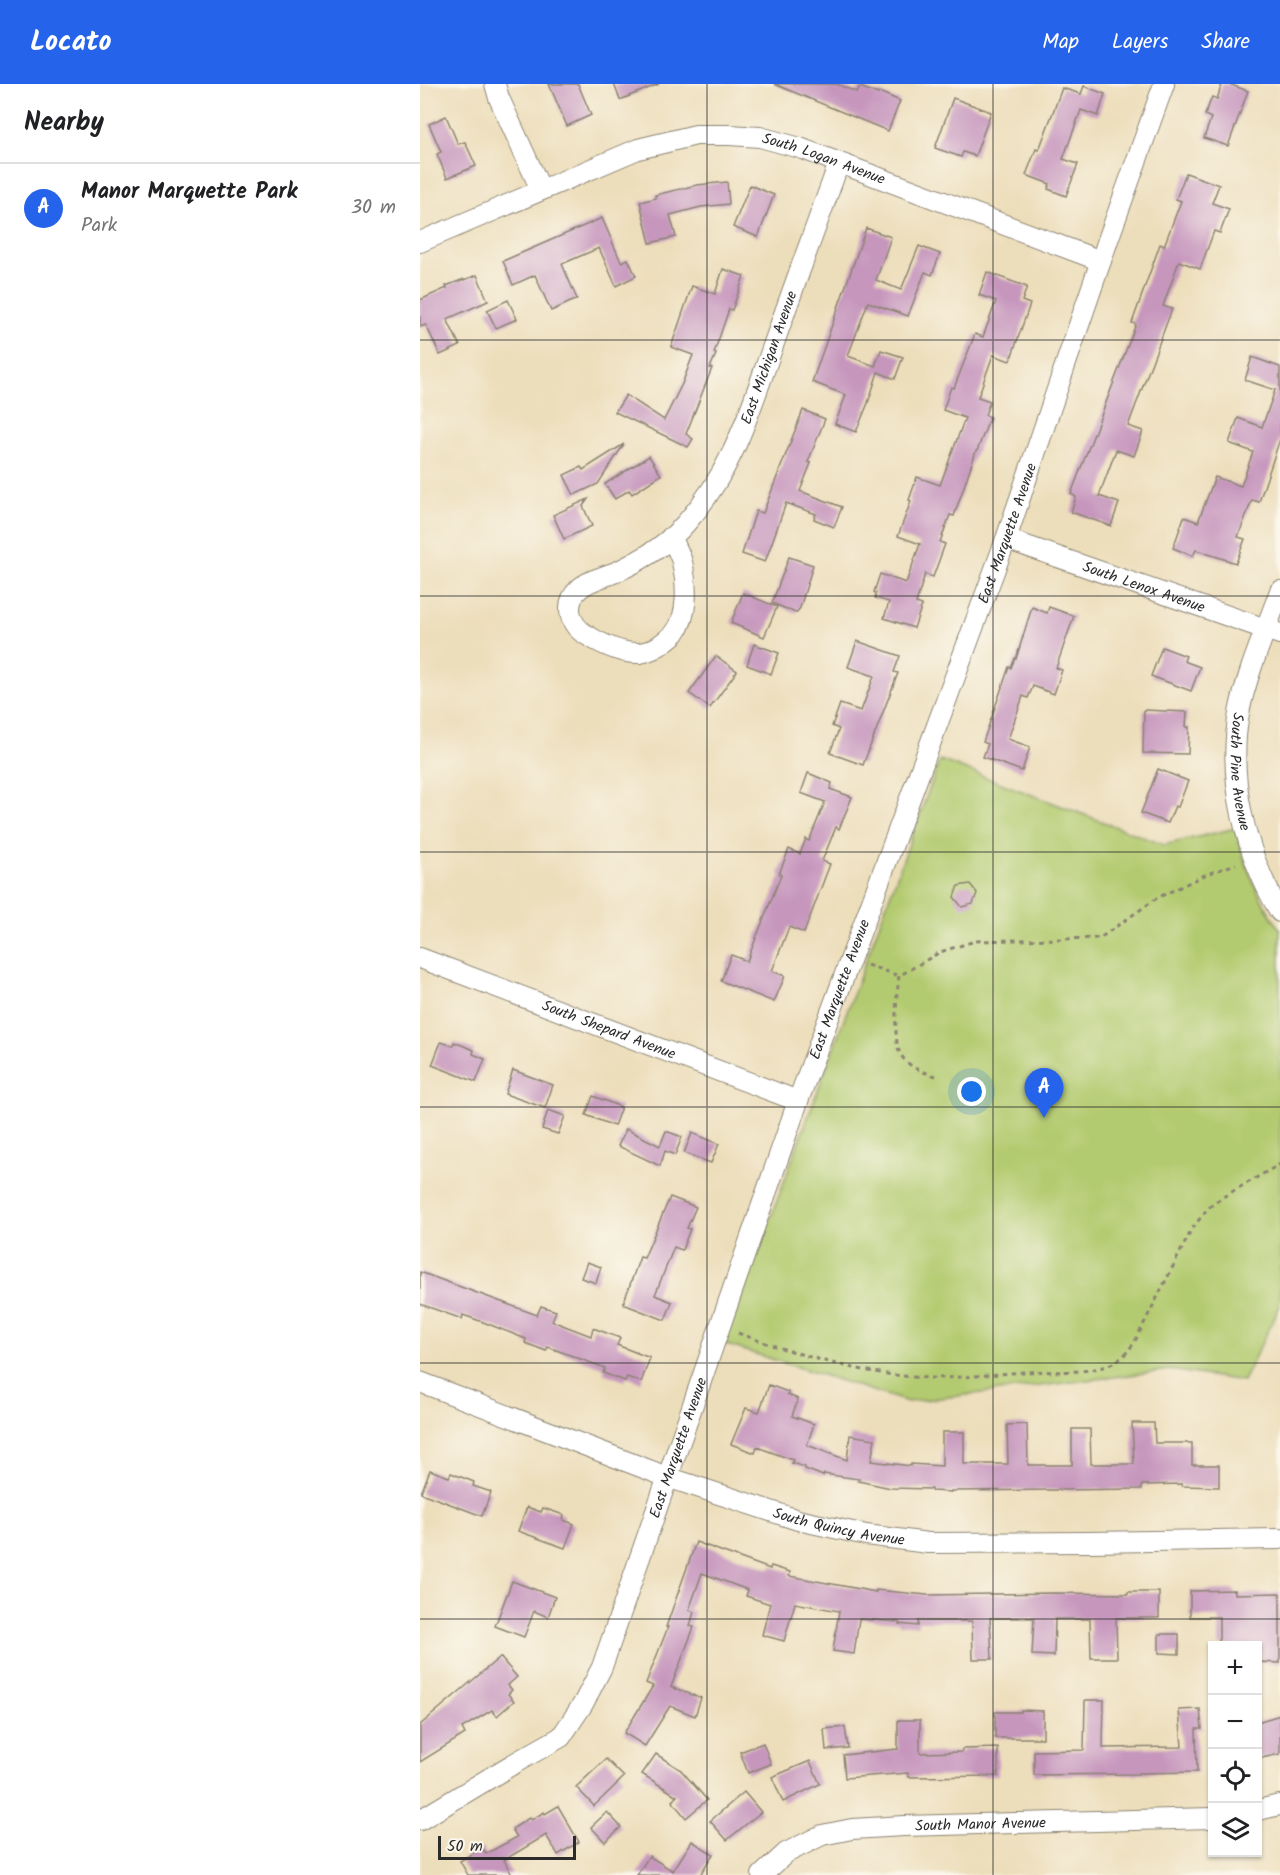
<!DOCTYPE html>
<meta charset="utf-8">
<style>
:root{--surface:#fff;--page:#f2f2f2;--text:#202124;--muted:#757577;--line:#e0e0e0;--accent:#2563eb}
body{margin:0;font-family:Kalam,sans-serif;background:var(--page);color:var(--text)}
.controls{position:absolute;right:18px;bottom:18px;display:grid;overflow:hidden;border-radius:0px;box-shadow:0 2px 4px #0004}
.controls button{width:54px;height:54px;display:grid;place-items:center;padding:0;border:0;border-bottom:2px solid var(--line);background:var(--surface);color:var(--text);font:30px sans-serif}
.scale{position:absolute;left:18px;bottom:15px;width:138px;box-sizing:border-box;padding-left:6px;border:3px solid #2b2b2b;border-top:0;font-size:16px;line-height:21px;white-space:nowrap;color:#2b2b2b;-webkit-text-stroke:4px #fbf7ec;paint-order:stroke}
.you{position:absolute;left:552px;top:1008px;width:21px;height:21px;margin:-15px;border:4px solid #fff;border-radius:50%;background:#1a73e8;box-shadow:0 0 0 9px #1a73e833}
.badge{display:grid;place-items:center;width:39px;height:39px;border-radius:50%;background:var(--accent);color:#fff;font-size:20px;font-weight:700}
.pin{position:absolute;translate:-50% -50px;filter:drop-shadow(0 2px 3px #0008)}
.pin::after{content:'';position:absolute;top:32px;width:21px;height:18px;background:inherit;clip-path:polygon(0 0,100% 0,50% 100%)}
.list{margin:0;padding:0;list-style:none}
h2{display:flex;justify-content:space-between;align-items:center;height:78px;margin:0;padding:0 24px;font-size:26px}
h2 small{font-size:20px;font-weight:400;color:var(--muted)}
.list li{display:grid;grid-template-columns:39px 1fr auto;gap:18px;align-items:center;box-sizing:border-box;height:90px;padding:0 24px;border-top:2px solid var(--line)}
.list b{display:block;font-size:22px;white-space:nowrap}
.list p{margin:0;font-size:20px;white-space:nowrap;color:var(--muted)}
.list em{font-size:20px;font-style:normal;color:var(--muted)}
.icon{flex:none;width:33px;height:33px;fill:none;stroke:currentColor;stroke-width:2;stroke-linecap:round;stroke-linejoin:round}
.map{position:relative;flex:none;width:860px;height:1791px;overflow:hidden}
header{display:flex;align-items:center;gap:36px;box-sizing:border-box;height:84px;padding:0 30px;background:var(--accent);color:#fff}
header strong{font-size:28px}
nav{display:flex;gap:33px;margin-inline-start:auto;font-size:21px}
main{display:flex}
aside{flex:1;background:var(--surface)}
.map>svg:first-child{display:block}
.green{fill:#b3cb70;stroke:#6f7b4e;stroke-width:1.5}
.building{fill:#c696bd}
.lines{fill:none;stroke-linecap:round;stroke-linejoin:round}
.minor-casing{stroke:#8c8473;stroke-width:22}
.path{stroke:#8c8473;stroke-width:3;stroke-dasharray:4.5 4.5;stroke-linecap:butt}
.minor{stroke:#fff;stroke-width:20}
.grid{fill:none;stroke:#2b2b2b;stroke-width:1.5;stroke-opacity:0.55}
.labels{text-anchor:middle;stroke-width:5;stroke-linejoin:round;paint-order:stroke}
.street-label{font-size:15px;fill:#2b2b2b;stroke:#fbf7ec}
</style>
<header>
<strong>Locato</strong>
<nav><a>Map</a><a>Layers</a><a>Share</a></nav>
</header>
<main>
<aside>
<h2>Nearby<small></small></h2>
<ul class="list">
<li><span class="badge">A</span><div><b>Manor Marquette Park</b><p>Park</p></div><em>30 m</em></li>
</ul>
</aside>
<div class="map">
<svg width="860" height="1791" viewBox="0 0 860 1791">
<rect width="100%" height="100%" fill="#fbf7ec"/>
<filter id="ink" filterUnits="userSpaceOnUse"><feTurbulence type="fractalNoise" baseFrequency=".0167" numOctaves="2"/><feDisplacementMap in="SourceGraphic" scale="12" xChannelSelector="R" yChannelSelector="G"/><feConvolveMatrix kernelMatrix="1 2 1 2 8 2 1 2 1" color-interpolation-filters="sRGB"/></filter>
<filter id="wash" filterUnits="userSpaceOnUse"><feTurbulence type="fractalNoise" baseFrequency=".008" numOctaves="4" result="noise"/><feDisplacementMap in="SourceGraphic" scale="24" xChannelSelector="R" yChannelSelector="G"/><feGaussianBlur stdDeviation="1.35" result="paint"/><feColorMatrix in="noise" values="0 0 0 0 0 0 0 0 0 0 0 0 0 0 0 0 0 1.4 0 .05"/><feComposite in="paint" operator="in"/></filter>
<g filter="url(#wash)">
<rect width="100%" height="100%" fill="#eddebb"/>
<!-- green -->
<path class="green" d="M520,676l224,85 72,-17c8,39 22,69 44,101v377l-37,75 -73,-11 -262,32 -184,-58z"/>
<g id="blocks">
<!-- building -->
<g class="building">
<polygon points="129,0 158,0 171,31 147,42"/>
<polygon points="194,0 239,0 200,16"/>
<polygon points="354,0 416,0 437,8 440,3 458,10 459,8 480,17 468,47"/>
<polygon points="802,0 809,0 828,7 808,62 784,54 791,34 785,31 792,13 797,15"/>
<polygon points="664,2 685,10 678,32 661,26 643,75 658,80 646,112 628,105 630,100 606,91 616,65 619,66 642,4 661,10"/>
<polygon points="533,14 571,28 555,72 543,68 541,73 515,64"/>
<polygon points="26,32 38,60 45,58 56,82 27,94 17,70 21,68 9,40"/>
<polygon points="766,89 799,101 792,119 809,125 800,149 794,147 780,185 759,177 743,222 752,225 708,342 723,347 714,372 696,366 679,412 699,419 691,442 651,428 656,413 651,410 716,240 712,239 740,160 744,162 761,117 756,115"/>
<polygon points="307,98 309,120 281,123 250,131 256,153 230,159 220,118 236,114 235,111 277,101"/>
<polygon points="330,101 354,111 338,153 313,143"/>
<polygon points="182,134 201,178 208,175 216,192 196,202 179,164 142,180 157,215 131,227 115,191 93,201 83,177"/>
<polygon points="446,144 471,153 456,196 481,206 499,162 520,170 512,191 505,188 488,232 448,218 428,272 455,282 461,266 483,273 475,295 458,288 448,319 436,348 415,340 426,311 392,298"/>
<polygon points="303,185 324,192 312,226 309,225 294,269 296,270 290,284 292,284 266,350 273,355 268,363 195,328 206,311 244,336 262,300 273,271 251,263 272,202 295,210"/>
<polygon points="567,188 607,203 602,217 610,220 590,277 573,271 558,313 570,317 565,331 570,333 557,367 556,367 534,432 530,431 520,458 525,460 513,493 505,490 496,519 502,521 494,544 464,534 469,518 455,514 456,509 454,508 460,490 486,499 500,460 478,452 491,417 489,416 497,393 520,401 545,334 523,326 531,303 534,304 555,250 563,253 576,217 559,211"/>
<polygon points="57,191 68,217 27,235 40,262 20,271 6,241 0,243 0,216 27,204 26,202 44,195 44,196"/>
<polygon points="88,216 97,235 76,244 67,226"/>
<polygon points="832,273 860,283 860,355 839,418 832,416 818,453 825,455 816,479 776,466 773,472 753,464 764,433 778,438 795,393 821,402 833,368 809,359 818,334 842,343 855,306 825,296"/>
<polygon points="383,326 405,335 388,378 391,379 380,407 422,423 414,443 394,435 396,430 366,419 345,478 322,470 336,427 343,429"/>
<polygon points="204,360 178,400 154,411 144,391 161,383 163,386"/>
<polygon points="229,372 241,391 212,410 209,406 195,415 185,400"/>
<polygon points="168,415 163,422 172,442 144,455 133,431"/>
<polygon points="369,473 393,481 380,524 376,529 352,519"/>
<polygon points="323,509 357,523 344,553 311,539"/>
<polygon points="612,523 627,529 629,523 654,532 636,584 642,586 634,610 613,602 608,614 603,612 588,655 610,663 602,687 563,673 568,660 563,658 589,583 591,584 595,574 596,575"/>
<polygon points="437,557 480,572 474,588 478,589 443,681 410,669 419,645 412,642 420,620 441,627 454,592 428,583"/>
<polygon points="334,560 359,569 351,590 327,581"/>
<polygon points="742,563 766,572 764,577 780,583 771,607 731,592"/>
<polygon points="296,572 317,587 290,624 269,609"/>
<polygon points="724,626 767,628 766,643 769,643 768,670 723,669"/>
<polygon points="738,685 768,697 758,723 755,722 748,739 721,729"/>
<polygon points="388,689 412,699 410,705 432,713 419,745 416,743 402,777 410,780 384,849 369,843 352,887 365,892 354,918 301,897 311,871 327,877 361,791 359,790 369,765 380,770 386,755 389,757 405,718 381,709"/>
<polygon points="550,800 557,809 553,820 542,823 534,813 538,802"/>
<polygon points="21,958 33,962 34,958 54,966 53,970 65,975 56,998 12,981"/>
<polygon points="93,986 133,1001 125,1024 85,1010"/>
<polygon points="173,1012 201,1023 194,1042 166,1031"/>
<polygon points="128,1026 145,1032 138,1050 122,1045"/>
<polygon points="206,1045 240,1062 246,1047 262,1053 255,1071 245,1067 240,1082 198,1062"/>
<polygon points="272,1049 299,1060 291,1079 264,1069"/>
<polygon points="250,1113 276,1123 267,1144 270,1145 262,1166 254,1163 235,1211 252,1218 245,1236 203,1220 220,1173 224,1174"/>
<polygon points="167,1178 181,1183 176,1199 161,1194"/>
<polygon points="0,1188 117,1231 121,1222 136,1227 132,1237 171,1252 173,1244 200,1254 197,1261 230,1274 221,1298 207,1293 205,1297 183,1289 185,1284 128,1263 126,1267 105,1259 106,1255 63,1238 43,1231 42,1235 0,1220"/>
<polygon points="349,1301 368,1308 368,1311 378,1315 372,1332 394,1340 387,1361 427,1376 430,1351 455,1355 451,1377 491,1382 491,1380 522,1382 522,1348 544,1348 544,1380 588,1380 587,1341 607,1340 608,1381 652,1381 652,1345 670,1345 671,1380 714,1380 712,1339 734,1339 735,1359 772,1359 772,1381 799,1381 799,1403 762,1402 762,1400 722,1401 722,1405 531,1407 531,1408 511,1407 511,1405 471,1404 438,1397 439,1395 404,1390 403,1392 385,1385 385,1383 372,1379 373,1376 337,1363 335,1369 311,1360 326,1324 339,1328"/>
<polygon points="10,1386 29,1393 31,1389 54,1398 53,1402 71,1408 62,1432 1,1409"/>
<polygon points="107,1423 121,1428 123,1424 144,1431 143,1436 154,1440 145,1464 98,1447"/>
<polygon points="276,1458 350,1485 351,1482 370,1488 369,1492 456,1508 456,1506 507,1511 632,1509 708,1510 708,1508 739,1508 739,1534 696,1534 697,1574 671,1574 670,1535 635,1535 634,1572 612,1571 614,1534 570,1534 572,1575 553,1575 552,1537 498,1537 498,1542 479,1540 479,1538 439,1535 434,1570 413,1567 419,1527 375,1519 364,1557 342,1551 350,1520 326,1512 328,1506 282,1489 269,1526 274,1528 270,1542 274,1543 251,1603 281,1614 275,1632 250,1622 225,1662 204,1649 233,1602 226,1599 248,1543 246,1543"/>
<polygon points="92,1497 135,1513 128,1533 114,1527 104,1553 75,1542"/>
<polygon points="815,1506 815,1510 860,1509 860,1579 839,1578 840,1562 799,1562 799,1533 770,1533 770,1507"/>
<polygon points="739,1550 759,1550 759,1570 739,1569"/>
<polygon points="80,1573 97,1593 88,1601 92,1606 88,1610 94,1617 77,1632 72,1626 42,1644 45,1650 0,1678 0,1641"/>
<polygon points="665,1616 684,1616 683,1664 762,1663 759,1626 780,1625 782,1645 776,1645 777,1688 718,1689 718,1690 614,1691 614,1667 664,1666"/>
<polygon points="601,1626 623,1627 623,1654 575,1654 575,1628 601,1628"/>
<polygon points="860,1631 860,1670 837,1675 837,1638"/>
<polygon points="478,1636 500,1636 500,1669 542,1668 542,1665 578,1664 578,1692 488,1693 488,1689 425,1694 423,1671 478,1665"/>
<polygon points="425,1643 428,1664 406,1666 404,1645"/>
<polygon points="343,1659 351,1680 328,1689 320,1668"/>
<polygon points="236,1670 261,1686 287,1716 266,1734 252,1717 257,1712 222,1690"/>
<polygon points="186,1675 204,1693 174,1722 156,1703"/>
<polygon points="390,1677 400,1700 363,1718 352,1693"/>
<polygon points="324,1708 341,1728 307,1756 290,1737"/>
<polygon points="138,1722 159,1758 138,1771 126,1751 84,1776 92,1791 48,1791 40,1777 62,1764 66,1770 97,1753 92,1745 109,1734 111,1736 124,1728 125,1730"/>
<polygon points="187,1728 201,1743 185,1758 171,1743"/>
<polygon points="272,1757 293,1770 280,1791 217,1791 229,1772 253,1787"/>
</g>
</g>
</g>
<g filter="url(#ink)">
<use href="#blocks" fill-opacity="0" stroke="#8c8473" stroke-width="1.5"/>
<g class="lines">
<!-- minor casing -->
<g class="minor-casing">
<g id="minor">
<polyline points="75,0 79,14 121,106"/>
<path id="s1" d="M0,158l218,-93 58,-14h33l31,2 40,11 301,113"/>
<path id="s2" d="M251,453c4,8 9,17 11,25 5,22 7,52 -7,71 -3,3 -7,6 -11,9 -6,5 -16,10 -24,11 -19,1 -39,-9 -55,-19 -16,-10 -21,-31 -6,-45 9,-9 25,-12 37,-17 26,-12 51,-27 70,-49 48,-54 63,-111 87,-177 21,-61 44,-122 66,-183"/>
<path id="s3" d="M586,455l274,95"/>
<path id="s4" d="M860,507c-14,39 -33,81 -41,122 -12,67 7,142 41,199"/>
<path id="s5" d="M0,874l378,143"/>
<path id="s6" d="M0,1298l247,95 131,43 68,15 62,8 161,-1 191,-3"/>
<polyline points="838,1726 860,1721"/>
<path id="s7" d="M0,1736l93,-56 48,-27 22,-33 19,-37 196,-566 208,-562 102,-299 56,-156"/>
<path id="s8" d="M342,1791l24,-22 36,-18 30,-6 52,-3 308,-8"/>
</g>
</g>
<!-- path -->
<g class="path">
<polyline points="447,881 479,892"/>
<path d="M516,992c-13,-4 -27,-8 -35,-21 -9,-13 -4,-62 -2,-79l41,-24 35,-11 125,-3 57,-40 50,-24 29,-10"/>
<path d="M318,1249c59,22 132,44 195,45 31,0 61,-4 92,-6 28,-2 74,5 97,-15 5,-4 8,-9 12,-14l58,-114 16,-21 15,-11 57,-33"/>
</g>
<!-- minor -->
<use href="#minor" class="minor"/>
</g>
</g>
<!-- grid -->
<path class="grid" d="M287,0v1791M573,0v1791M0,256h860M0,512h860M0,768h860M0,1023h860M0,1279h860M0,1535h860"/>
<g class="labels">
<!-- street labels -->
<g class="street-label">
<text dy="5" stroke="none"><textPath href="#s1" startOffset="428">South Logan Avenue</textPath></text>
<text dy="5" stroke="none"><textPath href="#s2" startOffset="567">East Michigan Avenue</textPath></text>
<text dy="5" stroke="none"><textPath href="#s7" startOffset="1449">East Marquette Avenue</textPath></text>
<text dy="5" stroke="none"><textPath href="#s3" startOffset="146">South Lenox Avenue</textPath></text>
<text dy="5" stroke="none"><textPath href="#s4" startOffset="188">South Pine Avenue</textPath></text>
<text dy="5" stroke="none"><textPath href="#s7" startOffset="963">East Marquette Avenue</textPath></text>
<text dy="5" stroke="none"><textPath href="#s5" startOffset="202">South Shepard Avenue</textPath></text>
<text dy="5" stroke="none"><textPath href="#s7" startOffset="477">East Marquette Avenue</textPath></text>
<text dy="5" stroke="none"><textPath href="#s6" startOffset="444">South Quincy Avenue</textPath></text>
<text dy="5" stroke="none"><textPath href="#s8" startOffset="232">South Manor Avenue</textPath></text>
</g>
</g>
</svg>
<div class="controls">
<button>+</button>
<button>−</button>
<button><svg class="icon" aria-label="locate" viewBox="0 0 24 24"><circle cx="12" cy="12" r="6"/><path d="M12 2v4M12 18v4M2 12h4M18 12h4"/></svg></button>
<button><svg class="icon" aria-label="layers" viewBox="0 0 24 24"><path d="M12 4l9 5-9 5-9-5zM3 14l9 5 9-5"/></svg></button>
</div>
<div class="scale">50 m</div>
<div class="you"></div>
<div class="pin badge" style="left:624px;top:1034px">A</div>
</div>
</main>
